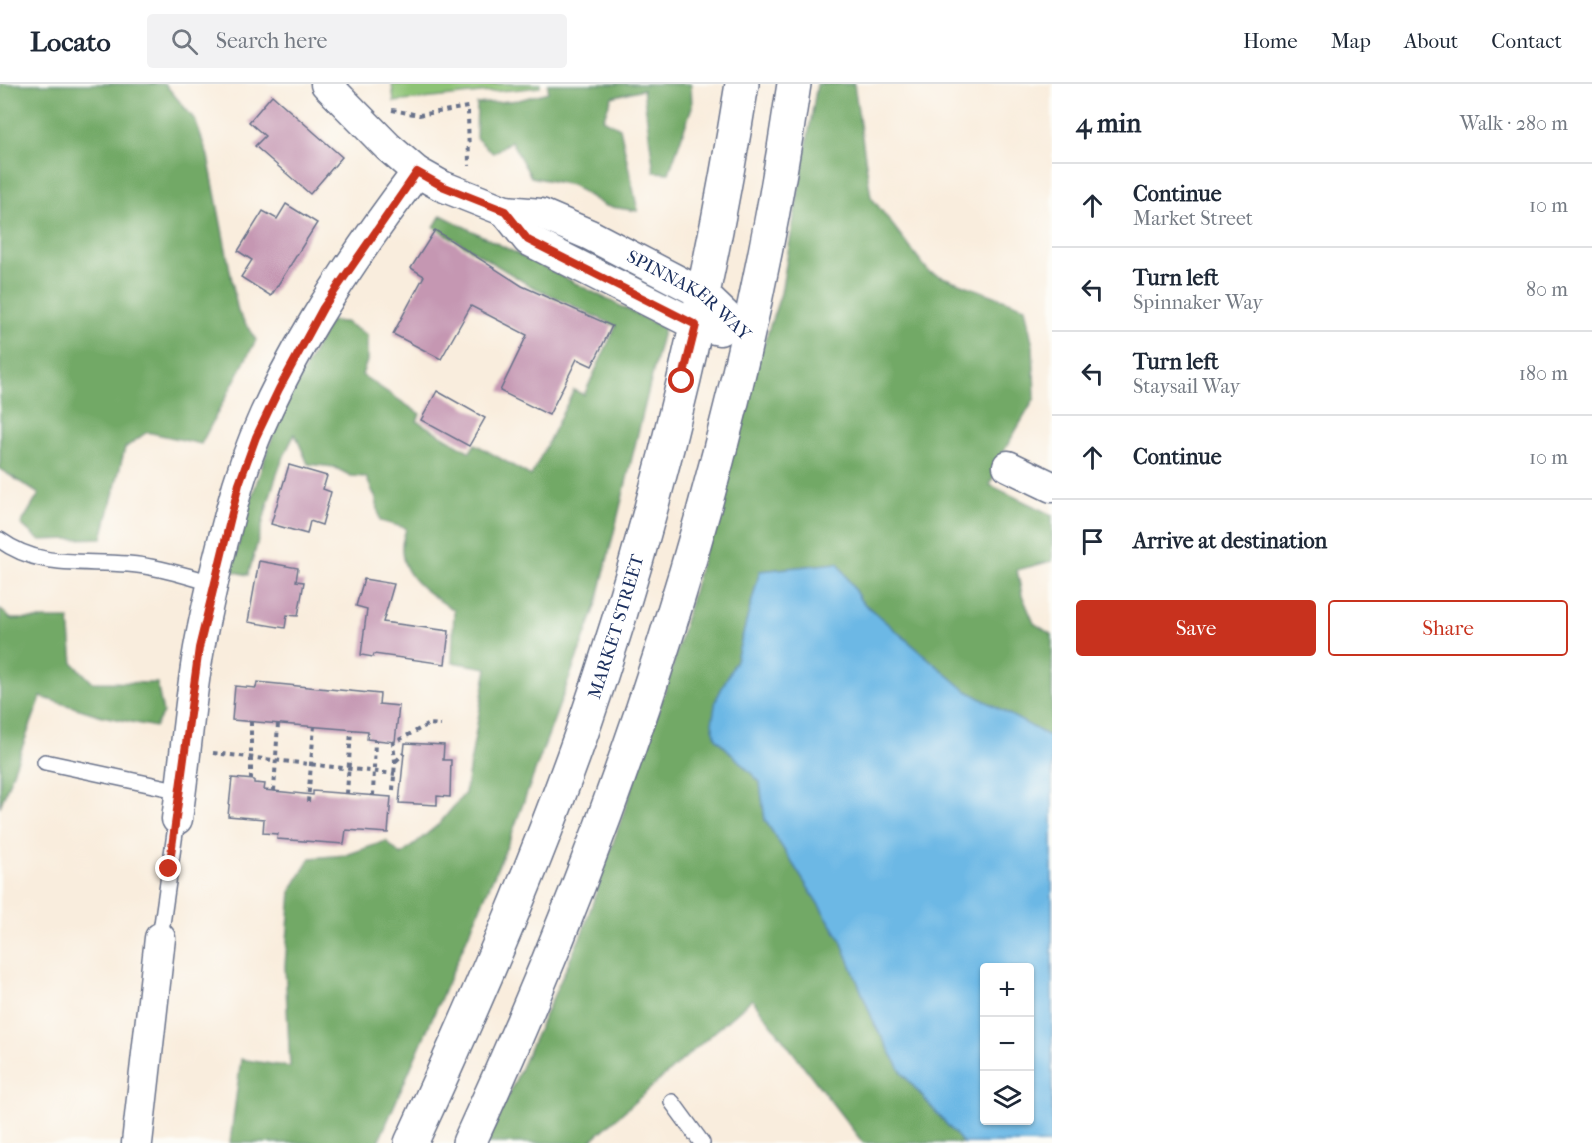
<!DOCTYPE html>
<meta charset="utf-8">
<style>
:root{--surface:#fff;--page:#f2f2f3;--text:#1f2937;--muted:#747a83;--line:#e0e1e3;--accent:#c8321e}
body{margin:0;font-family:"IM FELL French Canon",serif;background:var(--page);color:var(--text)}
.controls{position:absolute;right:18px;bottom:18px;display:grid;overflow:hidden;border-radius:6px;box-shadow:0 2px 4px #0004}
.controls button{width:54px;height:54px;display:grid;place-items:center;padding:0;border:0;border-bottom:2px solid var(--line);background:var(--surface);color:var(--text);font:30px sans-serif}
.stop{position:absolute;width:18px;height:18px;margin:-14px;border:4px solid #c8321e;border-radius:50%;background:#fff}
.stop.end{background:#c8321e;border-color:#fff;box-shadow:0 2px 6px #0008}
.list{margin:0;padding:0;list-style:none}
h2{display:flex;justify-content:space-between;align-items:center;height:78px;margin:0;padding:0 24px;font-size:26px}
h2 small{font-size:20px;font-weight:400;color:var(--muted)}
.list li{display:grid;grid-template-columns:39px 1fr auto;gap:18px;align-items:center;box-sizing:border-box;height:84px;padding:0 24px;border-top:2px solid var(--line)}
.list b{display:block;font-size:22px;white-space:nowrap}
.list p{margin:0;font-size:20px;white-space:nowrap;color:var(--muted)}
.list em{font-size:20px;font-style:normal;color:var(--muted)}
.actions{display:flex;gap:12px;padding:18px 24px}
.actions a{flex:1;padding:14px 0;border:2px solid var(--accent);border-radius:6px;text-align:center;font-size:21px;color:var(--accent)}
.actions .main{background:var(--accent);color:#fff}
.icon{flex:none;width:33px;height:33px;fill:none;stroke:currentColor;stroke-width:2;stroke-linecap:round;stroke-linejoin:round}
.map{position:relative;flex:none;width:1052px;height:1059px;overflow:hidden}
header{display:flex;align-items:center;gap:36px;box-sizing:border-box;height:84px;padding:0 30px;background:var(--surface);border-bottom:2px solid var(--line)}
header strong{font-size:28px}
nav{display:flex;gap:33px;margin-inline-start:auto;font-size:21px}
.search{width:420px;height:54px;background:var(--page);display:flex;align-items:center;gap:15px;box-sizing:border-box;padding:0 21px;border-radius:6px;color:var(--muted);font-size:22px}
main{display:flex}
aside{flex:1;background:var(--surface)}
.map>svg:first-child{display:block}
.green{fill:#8dc375;stroke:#54796a;stroke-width:1.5}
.forest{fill:#72a966;stroke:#466c62;stroke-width:1.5}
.water{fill:#6cb8e5;stroke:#4474a2;stroke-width:1.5;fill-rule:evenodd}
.building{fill:#c597b2}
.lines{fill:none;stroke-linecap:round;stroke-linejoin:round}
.lane-casing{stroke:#69728a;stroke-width:18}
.street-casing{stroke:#69728a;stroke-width:33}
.secondary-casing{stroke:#69728a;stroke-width:36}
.path{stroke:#69728a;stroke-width:4;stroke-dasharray:4.5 4.5;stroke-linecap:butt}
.lane{stroke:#fff;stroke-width:15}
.street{stroke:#fff;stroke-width:30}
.secondary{stroke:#fff;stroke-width:33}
.route{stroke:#c8321e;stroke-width:8}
.labels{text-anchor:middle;stroke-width:4.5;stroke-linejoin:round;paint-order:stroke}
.street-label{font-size:18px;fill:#1b2f5e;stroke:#fdfcf7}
</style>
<header>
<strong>Locato</strong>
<div class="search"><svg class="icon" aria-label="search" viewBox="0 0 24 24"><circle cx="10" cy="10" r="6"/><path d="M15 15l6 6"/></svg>Search here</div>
<nav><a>Home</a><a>Map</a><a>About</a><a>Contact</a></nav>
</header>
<main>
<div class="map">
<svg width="1052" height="1059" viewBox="0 0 1052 1059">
<rect width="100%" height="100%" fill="#fdfcf7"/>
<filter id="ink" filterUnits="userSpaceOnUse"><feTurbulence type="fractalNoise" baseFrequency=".0167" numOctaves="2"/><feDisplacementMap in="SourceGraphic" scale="12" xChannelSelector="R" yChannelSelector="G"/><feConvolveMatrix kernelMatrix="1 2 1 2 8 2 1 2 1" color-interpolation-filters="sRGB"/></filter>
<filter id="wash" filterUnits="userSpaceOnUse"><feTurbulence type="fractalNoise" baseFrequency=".008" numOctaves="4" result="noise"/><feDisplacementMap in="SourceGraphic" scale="24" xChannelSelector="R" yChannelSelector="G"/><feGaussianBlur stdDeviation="1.35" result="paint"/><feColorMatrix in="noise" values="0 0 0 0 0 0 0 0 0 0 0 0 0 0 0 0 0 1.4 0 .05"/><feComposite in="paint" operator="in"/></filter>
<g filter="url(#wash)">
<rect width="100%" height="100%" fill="#f9eddd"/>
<!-- green -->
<polygon class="green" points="392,0 540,0 540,3 394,18"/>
<!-- forest -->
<g class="forest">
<polygon points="0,0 165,0 195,36 208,72 238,228 256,256 201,360 147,348 125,364 102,454 39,456 21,440 39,410 0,385"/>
<polygon points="548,0 691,0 692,23 669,89 654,88 643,5 612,13 603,35 620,44 638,127 605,122 572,101 531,93 511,57 493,69 476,54 477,20 519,16 548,8"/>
<polygon points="817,0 854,0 871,113 929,188 1025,223 1033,262 1035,314 1005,365 990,401 1052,431 1052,477 1017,486 1022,511 1034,539 1052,551 1052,654 965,606 861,517 838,479 760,487 736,576 716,616 716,654 760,698 765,736 840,854 875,941 903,990 963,1059 863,1059 752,915 588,1059 487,1059 583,847 669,595 749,304 781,209"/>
<path d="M441,131l223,113 -4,15 -64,263 -86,233 -132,304h-148l11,-84 49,8 -5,-101 6,-75 19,-33 36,-3 40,-14 15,14 38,-31 26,-31 22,-125 -35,-6 2,-52c-22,-14 -54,-32 -52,-64 0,-6 3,-12 4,-18l-26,-7 -4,-22 -10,-22 -15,-1 -17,-9 -26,-3 -13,-30c-24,41 -32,95 -47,141l-17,-4c12,-46 25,-91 42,-135 16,-40 37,-77 57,-115l15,1 22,13v26l-5,14 58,39 -3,7 53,31 5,-8 56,32 43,-86 10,5 32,-69 -89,-42 -93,-57z"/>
<polygon points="0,525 11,535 69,535 73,579 92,598 157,599 163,629 155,643 102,632 41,613 0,723"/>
</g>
<!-- water -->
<path class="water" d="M838,479l23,38 104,89 87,48v405h-89l-60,-69 -28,-49 -35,-87 -75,-118 -5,-38 -44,-44 -4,-15 4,-23 20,-40 24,-89zM984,884h46v152h-46z"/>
<g id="blocks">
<!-- building -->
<g class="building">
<polygon points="272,11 342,73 310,110 255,62 265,52 249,38"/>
<polygon points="286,120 317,139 271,212 241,193 252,176 238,167 263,127 277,135"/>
<polygon points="435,146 522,202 612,242 592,282 577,275 549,331 500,307 527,251 471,222 441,275 393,250 424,192 411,184"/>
<polygon points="437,307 485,334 469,362 421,336"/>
<polygon points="289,381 327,392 323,405 331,408 322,441 310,437 307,450 271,440"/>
<polygon points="259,477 298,484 296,497 304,498 298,532 287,531 285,544 248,538"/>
<polygon points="364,495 394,500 383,538 449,547 445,580 374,570 373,573 361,571 367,525 356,522"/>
<polygon points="257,598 380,610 379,620 399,622 395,658 367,655 368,647 232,636 235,602 256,604"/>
<polygon points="405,659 444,661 443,676 451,676 450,713 437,712 437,721 399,719"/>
<polygon points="232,694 254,696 254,699 265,700 264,706 313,711 313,707 391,713 388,749 346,746 344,760 277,755 278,750 263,749 264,735 228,732"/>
</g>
</g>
</g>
<g filter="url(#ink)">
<use href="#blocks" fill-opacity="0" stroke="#69728a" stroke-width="1.5"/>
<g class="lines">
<!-- lane casing -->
<g class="lane-casing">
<g id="lane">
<path d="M0,456c40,29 81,20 128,24 29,2 58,12 85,19"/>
<polyline points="45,678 181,707"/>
<polyline points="160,854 177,735"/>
<polyline points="672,1018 702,1059"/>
</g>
</g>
<!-- street casing -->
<g class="street-casing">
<g id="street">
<path id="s1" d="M326,0l62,63 29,25 25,14 63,25 36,3 49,21 113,59 44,42"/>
<polyline points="505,127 528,156 696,241 720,246"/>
<polyline points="1008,382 1052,403"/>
<path d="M177,735c8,-56 12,-114 22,-171 10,-54 24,-109 39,-163 33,-109 111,-223 179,-313"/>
<polyline points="137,1059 160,854"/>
</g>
</g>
<!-- secondary casing -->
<g class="secondary-casing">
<g id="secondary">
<path id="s2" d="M411,1059c62,-134 121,-269 170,-408 73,-211 126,-431 161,-651"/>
<path d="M469,1059c155,-336 272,-692 325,-1059"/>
</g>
</g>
<!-- path -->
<g class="path">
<polyline points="392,26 419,31 468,23 469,82"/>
<polyline points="213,669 395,690"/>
<polyline points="396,677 404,669"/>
<polyline points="251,696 251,638"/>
<polyline points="393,706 395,677 393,659 429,640 441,641"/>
<polyline points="274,707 278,639"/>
<polyline points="347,710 351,646"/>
<polyline points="373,712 375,656"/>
<polyline points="308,718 314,642"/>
</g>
<!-- lane -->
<use href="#lane" class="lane"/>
<!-- street -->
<use href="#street" class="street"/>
<!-- secondary -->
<use href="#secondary" class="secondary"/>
</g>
</g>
<g class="lines" filter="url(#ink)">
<!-- route -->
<polyline class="route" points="169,785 199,564 239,400 256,353 279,305 323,224 417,88 442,102 505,127 528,156 696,241 682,297"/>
</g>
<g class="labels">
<!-- street labels -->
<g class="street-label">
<text dy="6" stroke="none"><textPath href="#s1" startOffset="429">SPINNAKER WAY</textPath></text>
<text dy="6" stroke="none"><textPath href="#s2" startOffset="556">MARKET STREET</textPath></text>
</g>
</g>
</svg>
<div class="controls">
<button>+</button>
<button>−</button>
<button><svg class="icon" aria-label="layers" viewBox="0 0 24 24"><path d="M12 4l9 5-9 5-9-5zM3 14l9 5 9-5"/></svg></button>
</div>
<div class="stop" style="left:682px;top:297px"></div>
<div class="stop end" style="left:169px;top:785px"></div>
</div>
<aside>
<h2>4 min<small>Walk · 280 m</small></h2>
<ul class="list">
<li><svg class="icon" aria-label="ahead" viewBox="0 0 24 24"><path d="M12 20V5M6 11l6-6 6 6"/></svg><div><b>Continue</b><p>Market Street</p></div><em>10 m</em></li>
<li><svg class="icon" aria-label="left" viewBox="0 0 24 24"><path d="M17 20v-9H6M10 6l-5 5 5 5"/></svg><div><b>Turn left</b><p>Spinnaker Way</p></div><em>80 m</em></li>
<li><svg class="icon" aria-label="left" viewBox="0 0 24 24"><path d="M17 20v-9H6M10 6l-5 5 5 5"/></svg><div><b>Turn left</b><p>Staysail Way</p></div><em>180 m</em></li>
<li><svg class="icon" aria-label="ahead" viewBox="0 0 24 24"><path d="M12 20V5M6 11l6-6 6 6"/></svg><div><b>Continue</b></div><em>10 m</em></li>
<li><svg class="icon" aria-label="arrive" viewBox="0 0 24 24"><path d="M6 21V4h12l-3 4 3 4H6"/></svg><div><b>Arrive at destination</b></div></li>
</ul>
<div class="actions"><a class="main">Save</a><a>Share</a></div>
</aside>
</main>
